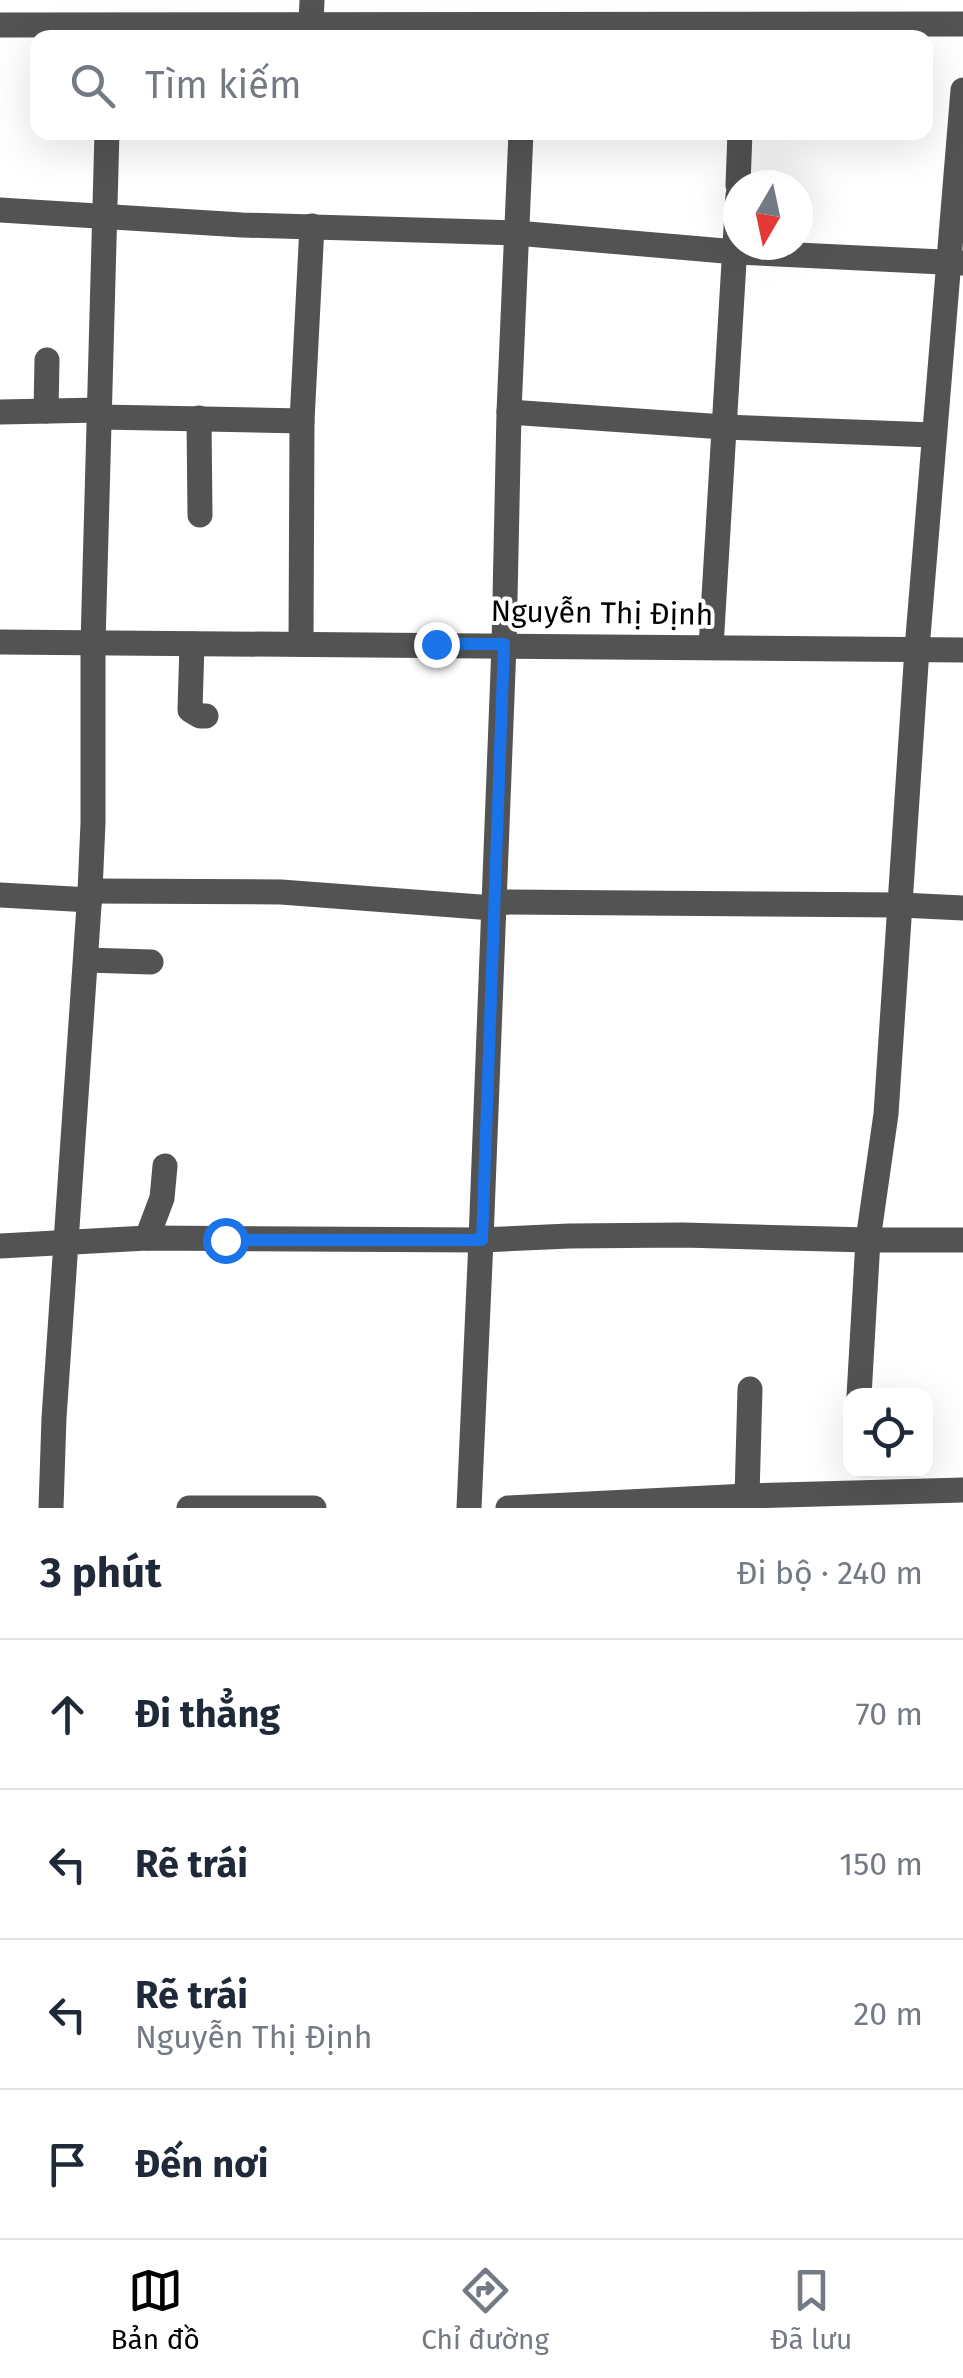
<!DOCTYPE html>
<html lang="vi">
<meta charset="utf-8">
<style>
:root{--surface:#fff;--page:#f2f2f3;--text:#1f2937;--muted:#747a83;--line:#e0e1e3;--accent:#000}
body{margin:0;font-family:"Fira Sans",sans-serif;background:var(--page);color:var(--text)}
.controls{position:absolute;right:30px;bottom:30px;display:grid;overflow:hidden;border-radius:20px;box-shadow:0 10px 40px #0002}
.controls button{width:90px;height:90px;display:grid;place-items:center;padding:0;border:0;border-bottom:2px solid var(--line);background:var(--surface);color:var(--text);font:50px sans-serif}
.compass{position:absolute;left:723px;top:170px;width:90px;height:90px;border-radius:50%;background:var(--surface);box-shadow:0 10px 40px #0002;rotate:189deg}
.stop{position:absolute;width:30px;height:30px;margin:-22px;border:8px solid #1a73e8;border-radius:50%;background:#fff}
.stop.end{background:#1a73e8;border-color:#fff;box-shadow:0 2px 10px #0008}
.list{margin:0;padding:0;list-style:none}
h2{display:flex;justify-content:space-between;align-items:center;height:130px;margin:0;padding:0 40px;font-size:42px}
h2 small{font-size:32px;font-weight:400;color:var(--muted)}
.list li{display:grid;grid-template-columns:65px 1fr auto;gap:30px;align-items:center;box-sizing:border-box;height:150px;padding:0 40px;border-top:2px solid var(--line)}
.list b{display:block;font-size:38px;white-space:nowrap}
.list p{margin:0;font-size:32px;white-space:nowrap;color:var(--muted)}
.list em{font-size:32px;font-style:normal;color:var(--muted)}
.icon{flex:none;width:55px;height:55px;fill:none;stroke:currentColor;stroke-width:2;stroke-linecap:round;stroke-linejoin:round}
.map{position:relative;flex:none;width:963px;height:1508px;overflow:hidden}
.search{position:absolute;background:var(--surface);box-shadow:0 10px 40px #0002;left:30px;right:30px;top:30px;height:110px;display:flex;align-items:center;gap:25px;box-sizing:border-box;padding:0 35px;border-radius:20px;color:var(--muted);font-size:38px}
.sheet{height:730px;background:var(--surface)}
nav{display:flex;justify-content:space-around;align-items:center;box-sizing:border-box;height:140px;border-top:2px solid var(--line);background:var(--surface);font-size:28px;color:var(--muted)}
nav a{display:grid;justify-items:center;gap:5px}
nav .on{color:var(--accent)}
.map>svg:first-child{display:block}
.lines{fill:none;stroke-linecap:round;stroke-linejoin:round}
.minor{stroke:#535353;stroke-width:25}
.route{stroke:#1a73e8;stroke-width:12}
.labels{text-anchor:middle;stroke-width:8;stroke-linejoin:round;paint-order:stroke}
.street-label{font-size:30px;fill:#000;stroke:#fff}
</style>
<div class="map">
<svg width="963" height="1508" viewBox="0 0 963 1508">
<rect width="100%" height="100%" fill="#fff"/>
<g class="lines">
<!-- minor -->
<g class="minor">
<polyline points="0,25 963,24"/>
<polyline points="311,25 312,0"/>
<polyline points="738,185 740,132"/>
<polyline points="0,210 242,225 516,233 736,252 963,263"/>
<polyline points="46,411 47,360"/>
<polyline points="0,412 100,410"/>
<polyline points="509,412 724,427 933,435"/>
<polyline points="100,417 302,421"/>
<polyline points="199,418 200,515"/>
<polyline points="0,642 963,650"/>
<polyline points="192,644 190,710 200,716 206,716"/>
<polyline points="301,644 302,421 312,226"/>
<polyline points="711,647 738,195"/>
<polyline points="90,891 281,892 493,908"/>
<polyline points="0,895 90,900"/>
<polyline points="493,902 901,905 963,908"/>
<polyline points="86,960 151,962"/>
<polyline points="147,1238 162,1198 165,1166"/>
<polyline points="0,1246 147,1238 481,1240 569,1236 683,1235 868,1240 963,1240"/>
<polyline points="859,1396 868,1240 886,1114 917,649 963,90"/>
<polyline points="747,1496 750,1389"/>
<polyline points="51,1508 54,1418 90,891 93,823 93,644 107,132"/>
<polyline points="189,1508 314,1508"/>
<polyline points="469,1508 481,1240 504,645 509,412 521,132"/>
<polyline points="508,1508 747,1496 963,1490"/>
</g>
</g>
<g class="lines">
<!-- route -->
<polyline class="route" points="225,1240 482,1240 504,644 436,644"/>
</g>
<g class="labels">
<!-- street labels -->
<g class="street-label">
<text transform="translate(602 613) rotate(1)" y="10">Nguyễn Thị Định</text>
</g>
</g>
</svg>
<div class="controls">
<button><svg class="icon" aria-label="locate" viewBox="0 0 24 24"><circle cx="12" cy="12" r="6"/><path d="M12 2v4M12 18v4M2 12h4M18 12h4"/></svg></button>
</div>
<svg class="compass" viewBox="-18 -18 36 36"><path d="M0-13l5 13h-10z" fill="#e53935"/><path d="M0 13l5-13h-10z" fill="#747a83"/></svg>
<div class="stop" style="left:225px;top:1240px"></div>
<div class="stop end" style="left:436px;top:644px"></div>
<div class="search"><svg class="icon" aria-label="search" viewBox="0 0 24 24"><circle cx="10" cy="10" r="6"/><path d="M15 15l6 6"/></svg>Tìm kiếm</div>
</div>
<section class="sheet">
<h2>3 phút<small>Đi bộ · 240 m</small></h2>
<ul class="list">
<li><svg class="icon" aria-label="ahead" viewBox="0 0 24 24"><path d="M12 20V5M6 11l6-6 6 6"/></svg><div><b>Đi thẳng</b></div><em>70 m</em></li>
<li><svg class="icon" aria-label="left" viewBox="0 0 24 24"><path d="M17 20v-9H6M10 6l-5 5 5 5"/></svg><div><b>Rẽ trái</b></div><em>150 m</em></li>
<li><svg class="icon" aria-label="left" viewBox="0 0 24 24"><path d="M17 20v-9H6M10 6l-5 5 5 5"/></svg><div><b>Rẽ trái</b><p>Nguyễn Thị Định</p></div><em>20 m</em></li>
<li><svg class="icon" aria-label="arrive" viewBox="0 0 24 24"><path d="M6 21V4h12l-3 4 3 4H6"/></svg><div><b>Đến nơi</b></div></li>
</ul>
</section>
<nav>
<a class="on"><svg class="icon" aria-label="map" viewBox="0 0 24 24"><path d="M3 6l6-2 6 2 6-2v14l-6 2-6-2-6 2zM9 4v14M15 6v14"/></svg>Bản đồ</a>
<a><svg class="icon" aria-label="directions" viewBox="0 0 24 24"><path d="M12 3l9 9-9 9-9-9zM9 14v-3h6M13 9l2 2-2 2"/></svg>Chỉ đường</a>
<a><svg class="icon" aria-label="saved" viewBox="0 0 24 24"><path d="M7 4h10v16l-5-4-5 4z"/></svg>Đã lưu</a>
</nav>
